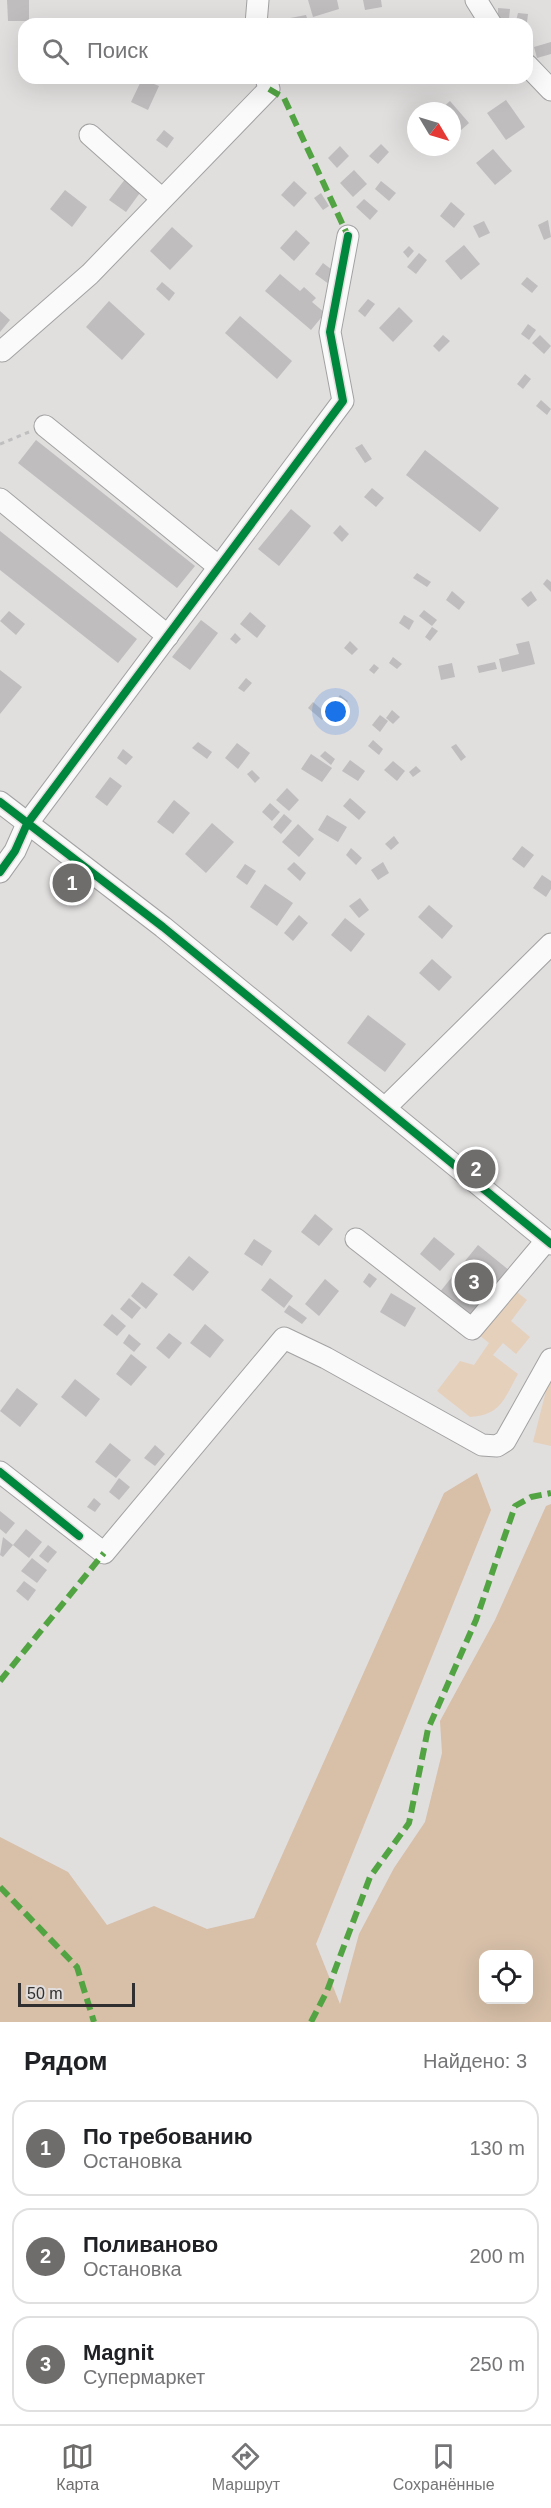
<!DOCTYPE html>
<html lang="ru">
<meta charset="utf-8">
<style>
:root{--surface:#fff;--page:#f6f6f6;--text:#202124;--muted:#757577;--line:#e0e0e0;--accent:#6f6c6c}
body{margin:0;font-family:Helvetica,sans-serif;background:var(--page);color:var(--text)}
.controls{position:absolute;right:18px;bottom:18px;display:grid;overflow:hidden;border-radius:12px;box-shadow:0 6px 24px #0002}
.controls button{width:54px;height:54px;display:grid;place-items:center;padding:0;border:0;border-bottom:2px solid var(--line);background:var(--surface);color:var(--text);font:30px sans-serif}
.compass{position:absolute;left:407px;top:102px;width:54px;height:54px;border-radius:50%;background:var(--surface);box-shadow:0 6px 24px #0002;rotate:128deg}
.scale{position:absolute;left:18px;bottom:15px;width:117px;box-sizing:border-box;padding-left:6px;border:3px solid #312f2f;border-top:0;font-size:16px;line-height:21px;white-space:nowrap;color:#312f2f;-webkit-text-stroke:4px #e2dddd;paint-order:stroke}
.you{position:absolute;left:336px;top:712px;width:21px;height:21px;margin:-15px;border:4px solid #fff;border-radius:50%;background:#1a73e8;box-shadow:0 0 0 9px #1a73e833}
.badge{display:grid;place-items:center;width:39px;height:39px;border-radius:50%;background:var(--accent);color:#fff;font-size:20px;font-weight:700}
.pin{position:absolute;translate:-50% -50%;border:3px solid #fff;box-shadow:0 2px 6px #0006}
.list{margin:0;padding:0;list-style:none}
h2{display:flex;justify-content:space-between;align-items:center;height:78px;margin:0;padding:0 24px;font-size:26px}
h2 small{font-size:20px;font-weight:400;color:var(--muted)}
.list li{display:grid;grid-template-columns:39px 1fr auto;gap:18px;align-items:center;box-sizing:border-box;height:96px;margin:0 12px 12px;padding:0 12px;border:2px solid var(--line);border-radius:18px}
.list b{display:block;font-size:22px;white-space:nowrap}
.list p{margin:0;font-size:20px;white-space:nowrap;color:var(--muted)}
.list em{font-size:20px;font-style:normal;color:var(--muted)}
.icon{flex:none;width:33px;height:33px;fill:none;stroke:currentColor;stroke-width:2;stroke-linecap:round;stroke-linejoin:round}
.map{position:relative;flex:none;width:551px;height:2022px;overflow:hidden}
.search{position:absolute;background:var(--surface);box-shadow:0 6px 24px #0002;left:18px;right:18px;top:18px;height:66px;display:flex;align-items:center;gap:15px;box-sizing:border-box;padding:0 21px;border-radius:18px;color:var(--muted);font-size:22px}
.sheet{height:402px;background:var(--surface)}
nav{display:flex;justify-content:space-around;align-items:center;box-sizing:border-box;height:84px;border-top:2px solid var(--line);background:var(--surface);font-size:16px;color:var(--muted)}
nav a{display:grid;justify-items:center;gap:3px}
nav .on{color:var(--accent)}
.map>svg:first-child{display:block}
.green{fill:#e5d0bc}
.forest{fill:#d7bfa8;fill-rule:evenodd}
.building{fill:#bfbdbe}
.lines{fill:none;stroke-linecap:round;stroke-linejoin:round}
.minor-casing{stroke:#a3a2a2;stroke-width:23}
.path{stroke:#c0bfbf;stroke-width:3;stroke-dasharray:4.5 4.5;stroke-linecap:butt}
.minor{stroke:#fafafa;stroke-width:21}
.quiet{stroke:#52a443;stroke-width:6;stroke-dasharray:12 6;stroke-linecap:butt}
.cycleway-casing{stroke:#e2dddd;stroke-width:11}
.cycleway{stroke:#00873e;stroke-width:8}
</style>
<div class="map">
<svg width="551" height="2022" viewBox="0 0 551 2022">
<rect width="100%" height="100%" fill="#e1dede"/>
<!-- green -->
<g class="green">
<path d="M513,1289l14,11 -16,21 19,16 -14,17 -13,-11 -10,12 25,19c-14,25 -17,41 -48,43l-33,-26 23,-30 14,4 15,-22 -10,-8z"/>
<polygon points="548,1383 551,1383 551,1446 533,1442"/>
</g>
<!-- forest -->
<path class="forest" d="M477,1473l14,37 -175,434 24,60 19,-70 35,-66 31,-46 17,-69 -2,-32 55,-101 51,-114 5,-2v518h-551v-185l68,35 39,53 47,-19 53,23 47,-11 190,-425zM484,1954h44v46h-44z"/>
<!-- building -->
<g class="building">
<polygon points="7,0 29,0 29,21 8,21"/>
<polygon points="308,0 337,0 339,9 313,17"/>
<polygon points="363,0 381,0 382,7 365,10"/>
<polygon points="498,8 510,9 509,19 498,18"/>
<polygon points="518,13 528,14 527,22 516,21"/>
<polygon points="306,15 308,21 286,24 285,19"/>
<polygon points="551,42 551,54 537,58 534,47"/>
<polygon points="142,79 159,86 148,110 131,102"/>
<polygon points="506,100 525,127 506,140 487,113"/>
<polygon points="450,101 469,123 452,138 452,111 439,111"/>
<polygon points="164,130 174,138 167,148 156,140"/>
<polygon points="381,144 389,152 378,164 369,156"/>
<polygon points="340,146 349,156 337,168 328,158"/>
<polygon points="493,149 512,171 495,185 476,163"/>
<polygon points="354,170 367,184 353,197 340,183"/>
<polygon points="126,178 142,190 126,212 109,200"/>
<polygon points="294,181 307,193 294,207 281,195"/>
<polygon points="381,181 396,193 389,201 375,189"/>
<polygon points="65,190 87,207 72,227 50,209"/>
<polygon points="321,193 329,206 323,210 314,198"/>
<polygon points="364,199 378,211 370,220 356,207"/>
<polygon points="451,202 465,214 454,228 440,216"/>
<polygon points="548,220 551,237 544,240 538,225"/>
<polygon points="484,221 490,233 479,238 473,226"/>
<polygon points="172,227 193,246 170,270 150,251"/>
<polygon points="296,230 310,243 294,261 280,248"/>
<polygon points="464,245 480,264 461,280 445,261"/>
<polygon points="409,246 414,251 408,258 403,252"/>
<polygon points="419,253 427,260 416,274 407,267"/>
<polygon points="323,263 340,276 333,287 315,274"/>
<polygon points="280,274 300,291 304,287 316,298 312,302 325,313 311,330 265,291"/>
<polygon points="527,277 538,286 532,293 521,284"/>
<polygon points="162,282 175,293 169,301 156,289"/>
<polygon points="368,299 375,304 365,317 358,311"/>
<polygon points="109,301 145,334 122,360 86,327"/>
<polygon points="399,307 413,321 393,342 379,328"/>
<polygon points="0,311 10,320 0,332"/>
<polygon points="240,316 292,361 277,379 225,333"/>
<polygon points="528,324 536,330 529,340 521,334"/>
<polygon points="443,335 450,341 439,352 433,346"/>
<polygon points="540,335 551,346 544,354 532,343"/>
<polygon points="525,374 531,379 523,389 517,384"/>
<polygon points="541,400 551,409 547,415 536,406"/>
<polygon points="36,440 195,566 177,588 18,463"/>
<polygon points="362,444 372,459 365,463 355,448"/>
<polygon points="425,450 499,508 480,532 406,475"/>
<polygon points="372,488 384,498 376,507 364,497"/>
<polygon points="291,509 311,526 279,566 258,549"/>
<polygon points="340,525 349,534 342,542 333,533"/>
<polygon points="0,531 137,639 118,663 0,570"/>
<polygon points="417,573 431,582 427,587 413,578"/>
<polygon points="547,579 551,582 551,592 543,584"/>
<polygon points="452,591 465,602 459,610 446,600"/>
<polygon points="531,591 537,600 528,607 521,599"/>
<polygon points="424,610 437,620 432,626 419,616"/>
<polygon points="9,611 25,624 16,635 0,621"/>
<polygon points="250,612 266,626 257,638 240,624"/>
<polygon points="404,615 414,621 409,630 399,623"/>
<polygon points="201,620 218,633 190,670 172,657"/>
<polygon points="432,627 438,631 430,641 425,637"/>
<polygon points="235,633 241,639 236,644 230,639"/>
<polygon points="350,641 358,649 352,655 344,648"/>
<polygon points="529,641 535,664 502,672 499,659 519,654 516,644"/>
<polygon points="393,657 402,664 397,669 389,663"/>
<polygon points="495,662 497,669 479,673 477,666"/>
<polygon points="452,663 455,677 441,680 438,666"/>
<polygon points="374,664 379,668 374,674 369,670"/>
<polygon points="0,670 22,687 0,714"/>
<polygon points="246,678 252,683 244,692 238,688"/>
<polygon points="340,695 348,701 340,712 332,706"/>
<polygon points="313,702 327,714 322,720 308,708"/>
<polygon points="392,710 400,717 393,724 386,718"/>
<polygon points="380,715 388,721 380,732 372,725"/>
<polygon points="373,740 383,749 379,755 368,746"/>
<polygon points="198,742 212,752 207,759 192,748"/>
<polygon points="237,743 250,753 238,769 225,758"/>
<polygon points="456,744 466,757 461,761 451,747"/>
<polygon points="123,749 133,757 126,765 117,758"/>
<polygon points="325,751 335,759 331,765 320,756"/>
<polygon points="311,754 332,768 322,782 301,769"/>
<polygon points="350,760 365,771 358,781 342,771"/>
<polygon points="393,761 405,771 397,781 384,770"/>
<polygon points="416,766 421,771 413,777 409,772"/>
<polygon points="252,770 260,778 255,783 247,774"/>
<polygon points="110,777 122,786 107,806 95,797"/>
<polygon points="287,788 299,800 289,811 276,800"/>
<polygon points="350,798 366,812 359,820 343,806"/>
<polygon points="174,800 190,813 173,834 157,822"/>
<polygon points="270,803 280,812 272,821 262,812"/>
<polygon points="284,814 292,821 281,834 273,827"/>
<polygon points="327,815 347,827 338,842 318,830"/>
<polygon points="212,823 234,842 206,873 185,854"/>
<polygon points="298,824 314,839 299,857 282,842"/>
<polygon points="394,836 399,843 391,850 385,844"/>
<polygon points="522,846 534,855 524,868 512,859"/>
<polygon points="351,848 362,858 356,865 346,855"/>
<polygon points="294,862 306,873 300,881 287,869"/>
<polygon points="383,862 389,873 378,880 371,870"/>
<polygon points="245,864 256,871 247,885 236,877"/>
<polygon points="542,875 551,881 551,889 546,897 533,888"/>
<polygon points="265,884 293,903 277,926 250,907"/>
<polygon points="360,898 369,910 359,918 349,906"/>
<polygon points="429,905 453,926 442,939 418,917"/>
<polygon points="299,915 308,923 293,941 284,933"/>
<polygon points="345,918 365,934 351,952 331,935"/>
<polygon points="432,959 452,977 439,991 419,973"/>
<polygon points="368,1015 406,1044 385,1072 347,1043"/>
<polygon points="315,1214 333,1229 319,1246 301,1232"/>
<polygon points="434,1237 455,1254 440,1271 420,1254"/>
<polygon points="254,1239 272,1251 262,1266 244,1254"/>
<polygon points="478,1245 510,1271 471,1320 439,1293"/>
<polygon points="189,1256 209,1272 193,1291 173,1275"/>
<polygon points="369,1273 377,1279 370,1288 363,1282"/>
<polygon points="270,1278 293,1296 284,1308 261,1290"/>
<polygon points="325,1279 339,1291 319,1316 305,1304"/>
<polygon points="142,1282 158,1294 146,1309 131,1296"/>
<polygon points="391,1293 416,1308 405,1327 380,1312"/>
<polygon points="129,1298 141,1308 132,1319 120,1309"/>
<polygon points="289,1305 307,1318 302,1324 284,1312"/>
<polygon points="112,1314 126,1326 117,1336 103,1325"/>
<polygon points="205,1324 224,1340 210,1358 190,1343"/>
<polygon points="169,1333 182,1343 169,1359 156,1348"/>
<polygon points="129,1334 141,1344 134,1352 123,1343"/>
<polygon points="131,1354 147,1367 131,1386 116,1374"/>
<polygon points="75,1379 100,1399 86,1417 61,1397"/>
<polygon points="17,1388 38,1404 20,1427 0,1411"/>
<polygon points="110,1443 131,1460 116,1478 95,1462"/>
<polygon points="155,1445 165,1454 155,1466 144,1458"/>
<polygon points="119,1478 130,1487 119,1500 109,1492"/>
<polygon points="94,1498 101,1504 95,1512 87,1507"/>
<polygon points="0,1511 15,1523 6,1534 0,1529"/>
<polygon points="26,1529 42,1542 29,1558 13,1545"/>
<polygon points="3,1537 13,1545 3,1557 0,1555"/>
<polygon points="48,1545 57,1552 48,1563 39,1556"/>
<polygon points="32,1558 47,1570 37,1583 21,1571"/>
<polygon points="24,1581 36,1590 28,1601 16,1591"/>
</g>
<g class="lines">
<!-- minor casing -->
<g class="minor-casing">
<g id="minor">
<polyline points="476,0 491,24"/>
<polyline points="256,24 258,0"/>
<polyline points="527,65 551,90"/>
<polyline points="90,135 161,198"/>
<polyline points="2,351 90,274 269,89 266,78"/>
<polyline points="45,426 219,567"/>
<polyline points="0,499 168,636"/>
<polyline points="0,802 163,927 551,1244"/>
<polyline points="0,872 15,851 27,824 343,401 330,332 348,236"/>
<polyline points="386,1107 551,944"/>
<polyline points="356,1239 472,1329 546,1241"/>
<polyline points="0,1472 104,1553 284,1338 326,1358 482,1445 497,1446 505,1441 551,1359"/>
</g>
</g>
<!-- path -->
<polyline class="path" points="0,444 29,432"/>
<!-- minor -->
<use href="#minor" class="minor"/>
<!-- quiet -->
<g class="quiet">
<polyline points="269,89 284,98 348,236"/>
<polyline points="0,1681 104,1553"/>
<polyline points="0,1887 77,1967 94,2022"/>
<polyline points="311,2022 327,1991 370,1877 409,1823 428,1729 476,1620 515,1506 531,1497 551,1493"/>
</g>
<!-- cycleway casing -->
<g class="cycleway-casing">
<g id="cycleway">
<polyline points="0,802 163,927 551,1244"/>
<polyline points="0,872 15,851 27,824 343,401 330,332 348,236"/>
<polyline points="0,1472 79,1536"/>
</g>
</g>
<!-- cycleway -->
<use href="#cycleway" class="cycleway"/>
</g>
</svg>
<div class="controls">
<button><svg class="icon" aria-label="locate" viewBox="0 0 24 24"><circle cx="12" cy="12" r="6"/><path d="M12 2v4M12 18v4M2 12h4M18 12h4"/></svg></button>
</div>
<svg class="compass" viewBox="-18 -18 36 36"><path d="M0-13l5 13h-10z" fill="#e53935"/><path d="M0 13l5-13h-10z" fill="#757577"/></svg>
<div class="scale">50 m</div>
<div class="you"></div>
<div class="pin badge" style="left:72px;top:883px">1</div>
<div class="pin badge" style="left:476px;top:1169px">2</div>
<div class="pin badge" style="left:474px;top:1282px">3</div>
<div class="search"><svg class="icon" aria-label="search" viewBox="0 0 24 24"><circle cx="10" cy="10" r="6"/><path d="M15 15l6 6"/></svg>Поиск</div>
</div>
<section class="sheet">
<h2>Рядом<small>Найдено: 3</small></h2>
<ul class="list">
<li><span class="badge">1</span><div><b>По требованию</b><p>Остановка</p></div><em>130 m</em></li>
<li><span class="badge">2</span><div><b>Поливаново</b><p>Остановка</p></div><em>200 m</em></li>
<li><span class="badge">3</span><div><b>Magnit</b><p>Супермаркет</p></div><em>250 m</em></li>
</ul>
</section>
<nav>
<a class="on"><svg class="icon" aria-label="map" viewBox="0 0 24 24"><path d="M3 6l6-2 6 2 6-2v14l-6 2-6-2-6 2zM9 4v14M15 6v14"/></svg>Карта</a>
<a><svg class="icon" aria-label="directions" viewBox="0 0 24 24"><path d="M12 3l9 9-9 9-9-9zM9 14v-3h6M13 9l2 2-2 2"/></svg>Маршрут</a>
<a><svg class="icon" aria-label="saved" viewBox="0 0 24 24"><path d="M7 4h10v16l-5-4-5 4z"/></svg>Сохранённые</a>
</nav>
